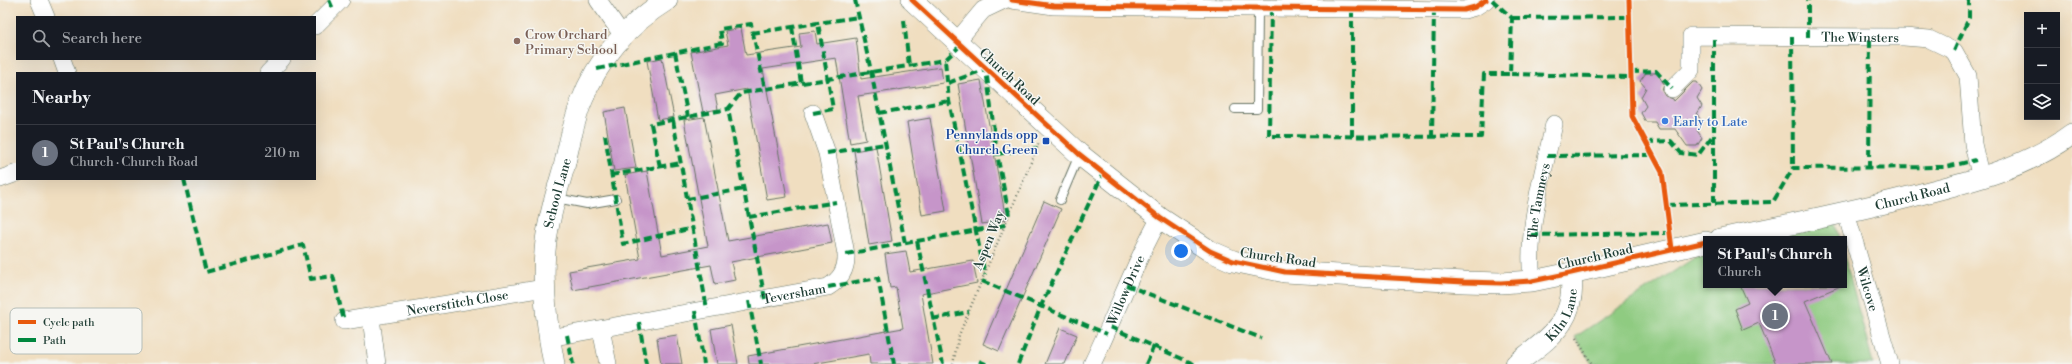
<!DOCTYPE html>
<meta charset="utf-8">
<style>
:root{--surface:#171b24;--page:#242831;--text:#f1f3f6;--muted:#9ea1a6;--line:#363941;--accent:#d690ce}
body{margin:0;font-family:"Libre Bodoni",serif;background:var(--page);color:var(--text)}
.controls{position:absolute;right:12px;top:12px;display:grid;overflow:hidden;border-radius:0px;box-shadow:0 4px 16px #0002}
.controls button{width:36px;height:36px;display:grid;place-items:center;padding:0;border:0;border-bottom:1px solid var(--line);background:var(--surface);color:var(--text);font:20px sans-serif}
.you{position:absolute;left:1181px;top:251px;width:14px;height:14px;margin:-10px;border:3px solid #fff;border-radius:50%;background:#1a73e8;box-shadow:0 0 0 6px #1a73e833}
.badge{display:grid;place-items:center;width:26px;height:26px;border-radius:50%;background:var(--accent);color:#fff;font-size:13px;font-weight:700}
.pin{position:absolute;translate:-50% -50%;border:2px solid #fff;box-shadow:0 1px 4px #0006}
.popup{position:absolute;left:1703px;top:236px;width:144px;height:52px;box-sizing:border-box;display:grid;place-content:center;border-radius:0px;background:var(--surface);filter:drop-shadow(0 1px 3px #0005);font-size:13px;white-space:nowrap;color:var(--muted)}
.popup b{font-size:15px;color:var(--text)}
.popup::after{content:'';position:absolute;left:50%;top:100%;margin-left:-8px;border:8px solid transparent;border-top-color:var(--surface)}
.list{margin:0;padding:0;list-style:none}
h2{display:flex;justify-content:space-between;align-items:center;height:52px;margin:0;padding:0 16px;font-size:17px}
h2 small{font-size:13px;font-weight:400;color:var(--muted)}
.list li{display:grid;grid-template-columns:26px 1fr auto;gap:12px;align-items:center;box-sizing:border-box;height:56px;padding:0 16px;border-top:1px solid var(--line)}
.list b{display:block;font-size:15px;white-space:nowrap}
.list p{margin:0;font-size:13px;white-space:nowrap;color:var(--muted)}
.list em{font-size:13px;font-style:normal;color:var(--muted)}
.icon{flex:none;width:22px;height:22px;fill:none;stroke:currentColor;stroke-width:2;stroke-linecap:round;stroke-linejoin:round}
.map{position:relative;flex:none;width:2072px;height:364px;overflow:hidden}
.search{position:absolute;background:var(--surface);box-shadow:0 4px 16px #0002;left:16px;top:16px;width:300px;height:44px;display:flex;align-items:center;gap:10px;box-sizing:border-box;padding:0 14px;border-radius:0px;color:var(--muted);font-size:15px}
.panel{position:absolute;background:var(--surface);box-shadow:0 4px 16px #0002;left:16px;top:72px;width:300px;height:108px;border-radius:0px}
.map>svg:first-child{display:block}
.green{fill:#8fcb81;stroke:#57845a}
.building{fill:#c695c9}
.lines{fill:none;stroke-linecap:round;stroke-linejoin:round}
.service-casing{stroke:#687565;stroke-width:10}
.minor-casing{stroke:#687565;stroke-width:18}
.tertiary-casing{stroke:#687565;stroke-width:22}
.path{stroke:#687565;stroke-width:2.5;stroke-dasharray:1 3;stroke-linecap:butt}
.service{stroke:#fff;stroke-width:8}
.minor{stroke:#fff;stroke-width:17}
.tertiary{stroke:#fff;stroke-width:21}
.quiet{stroke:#00873e;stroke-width:4;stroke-dasharray:8 4;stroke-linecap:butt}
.cycleway-casing{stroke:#f6f6f2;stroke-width:8}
.cycleway{stroke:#e8590c;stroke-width:5}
.education-dot{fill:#8d6e63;stroke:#f6f6f2;stroke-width:1.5}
.shop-dot{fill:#3f7fe0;stroke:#f6f6f2;stroke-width:1.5}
.transit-dot{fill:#1a4fb4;stroke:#f6f6f2;stroke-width:1.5}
.labels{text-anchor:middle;stroke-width:3;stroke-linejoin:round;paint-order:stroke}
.education-label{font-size:13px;fill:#785e54;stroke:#f6f6f2;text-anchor:start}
.street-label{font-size:13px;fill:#1f3d34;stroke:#f6f6f2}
.shop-label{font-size:13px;fill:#366cbe;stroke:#f6f6f2;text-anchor:start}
.transit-label{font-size:13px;fill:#164399;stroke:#f6f6f2;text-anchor:end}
.key{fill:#f6f6f2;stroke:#b6beb9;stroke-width:1}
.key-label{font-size:11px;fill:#1f3d34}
</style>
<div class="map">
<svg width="2072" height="364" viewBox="0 0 2072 364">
<rect width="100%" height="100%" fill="#f6f6f2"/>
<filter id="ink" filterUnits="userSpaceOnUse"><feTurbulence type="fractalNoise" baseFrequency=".025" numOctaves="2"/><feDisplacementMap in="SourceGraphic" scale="8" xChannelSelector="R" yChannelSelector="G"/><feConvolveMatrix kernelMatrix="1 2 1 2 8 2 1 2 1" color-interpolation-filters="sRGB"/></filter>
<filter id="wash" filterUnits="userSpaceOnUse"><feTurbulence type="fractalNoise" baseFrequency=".012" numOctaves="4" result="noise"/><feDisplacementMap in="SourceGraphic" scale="16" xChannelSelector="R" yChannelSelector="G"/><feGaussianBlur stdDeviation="0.9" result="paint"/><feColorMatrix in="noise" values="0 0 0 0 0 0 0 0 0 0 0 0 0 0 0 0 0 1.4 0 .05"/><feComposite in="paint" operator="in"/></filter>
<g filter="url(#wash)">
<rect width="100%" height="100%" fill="#f0dec0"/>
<!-- green -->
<g class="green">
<polygon points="1835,220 1840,239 1762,239"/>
<polygon points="1706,254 1706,285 1844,285 1844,255 1873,364 1592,364 1575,337 1697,256"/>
</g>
<g id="blocks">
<!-- building -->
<g class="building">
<polygon points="741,28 746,55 801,47 799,33 815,31 817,44 856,38 861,79 941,67 943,83 858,96 866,140 850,143 836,58 763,69 787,197 767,200 747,89 715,95 718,109 703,112 691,52 728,45 725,31"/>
<polygon points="662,58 674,117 658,120 647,61"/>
<polygon points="1646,73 1657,73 1664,84 1662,91 1665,96 1673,99 1674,101 1693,82 1697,82 1702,90 1697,98 1702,106 1697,114 1702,122 1697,130 1702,138 1697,146 1687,146 1675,129 1659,129 1655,122 1646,122 1641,113 1646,106 1641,97 1646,88 1640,81"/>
<polygon points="981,80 1006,220 982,224 958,84"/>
<polygon points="625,108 636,168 614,171 604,112"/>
<polygon points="704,117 728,241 828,223 832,243 731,262 735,280 715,284 711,265 573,290 569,271 640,259 625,175 647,171 662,255 708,246 684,120"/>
<polygon points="930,118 946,211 922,215 907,122"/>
<polygon points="876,147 892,241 869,245 854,151"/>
<polygon points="1044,201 1061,209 999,351 983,344"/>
<polygon points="906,251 910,272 973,261 977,283 921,294 933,364 870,364 869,354 812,364 749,364 748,356 903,328 896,287 890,288 885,254"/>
<polygon points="1740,285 1843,285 1805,301 1832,364 1776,364 1759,323 1743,330 1735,309 1748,303"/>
<polygon points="731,325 738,364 717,364 711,329"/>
<polygon points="1060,328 1077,335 1065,364 1045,364"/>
<polygon points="677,335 682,364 661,364 657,338"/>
</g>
</g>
</g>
<g filter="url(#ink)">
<use href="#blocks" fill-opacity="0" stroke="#687565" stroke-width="1"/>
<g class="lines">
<!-- service casing -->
<g class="service-casing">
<g id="service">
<polyline points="1235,109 1257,109 1258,8"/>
<polyline points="556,198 587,204 616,199"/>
<polyline points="1060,200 1079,155"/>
</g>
</g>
<!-- minor casing -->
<g class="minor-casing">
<g id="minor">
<polyline points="39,0 46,17"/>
<polyline points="598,0 623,36"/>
<polyline points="1012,0 1054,6 1464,10 1475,7 1486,0"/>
<polyline points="315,26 341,0"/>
<polyline points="957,41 983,10 1004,0"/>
<polyline points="62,59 67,73"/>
<polyline points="268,73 282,59"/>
<path id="s1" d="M1672,89l19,-19v-34l213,1 25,2 25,12 14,25 5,68 8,35"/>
<polyline points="0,179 17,173"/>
<path id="s2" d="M1846,213l44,151"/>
<path id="s3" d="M1532,281c-6,-53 11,-105 22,-157"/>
<polyline points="371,318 377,364"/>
<path id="s4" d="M344,321l200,-33"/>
<polyline points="601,329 608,364"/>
<path id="s5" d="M549,338l279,-51c13,-8 19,-18 18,-33l-19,-101 -14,-40"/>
<path id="s6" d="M1092,364c24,-49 41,-99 68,-146"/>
</g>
</g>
<!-- tertiary casing -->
<g class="tertiary-casing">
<g id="tertiary">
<polyline points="912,0 1079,154 1160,218 1210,251 1233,261 1285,272 1464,282 1501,283 1532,281 1571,273 1706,242"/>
<path id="s7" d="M1720,239c63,-13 126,-26 189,-42 56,-14 116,-28 163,-63"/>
<path id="s8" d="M554,364c-8,-41 -13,-82 -8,-123 3,-25 11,-50 18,-74 5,-21 9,-44 17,-64 16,-43 47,-79 86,-103"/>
<path id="s9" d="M1516,364c34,-27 61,-42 55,-91"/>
</g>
</g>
<!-- path -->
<g class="path">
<polyline points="1576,338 1592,364"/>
<polyline points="953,364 959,335 1039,143"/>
</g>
<!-- service -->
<use href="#service" class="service"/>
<!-- minor -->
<use href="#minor" class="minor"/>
<!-- tertiary -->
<use href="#tertiary" class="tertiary"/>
<!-- quiet -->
<g class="quiet">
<polyline points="329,0 333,9"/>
<polyline points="855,0 871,71 905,243"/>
<polyline points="1492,0 1512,18 1510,74 1631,77"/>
<polyline points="1271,8 1269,136 1481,137 1484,74 1510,74"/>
<polyline points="1352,9 1352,136"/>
<polyline points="1512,18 1630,17"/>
<polyline points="904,20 909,66"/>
<polyline points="792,27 801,83"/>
<polyline points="752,33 858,17"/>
<polyline points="1792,36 1793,168"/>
<polyline points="1808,37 1808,0"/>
<polyline points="961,45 945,60 949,101 985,275"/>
<polyline points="1954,51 1969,18 1969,0"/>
<polyline points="675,52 688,117"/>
<polyline points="597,69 722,43 720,29 751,24 765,89"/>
<polyline points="1631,72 1656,71 1672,89"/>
<polyline points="948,83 986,69 997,154 1009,215"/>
<polyline points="813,113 833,109 818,23"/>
<polyline points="879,113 949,101"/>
<polyline points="673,120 707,309"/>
<polyline points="605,135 623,244 693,228"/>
<polyline points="1432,137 1434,9"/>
<polyline points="1646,142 1671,141 1681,153 1698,155 1714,134"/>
<polyline points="827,153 885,144"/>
<polyline points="997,154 1037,148"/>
<polyline points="1547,156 1653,155"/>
<polyline points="660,167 651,124 728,109"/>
<polyline points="1869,168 1870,36"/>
<polyline points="611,175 681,163"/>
<polyline points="184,179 206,272 303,245 311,279 333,276 344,321"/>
<polyline points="687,199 744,189"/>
<polyline points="1714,203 1714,36"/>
<polyline points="1667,205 1773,202 1793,168 1946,167 1976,160"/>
<polyline points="749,217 836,202"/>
<polyline points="1531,235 1670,233"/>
<polyline points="917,241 943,364"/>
<polyline points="846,254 1005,225"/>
<polyline points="982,281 1107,334"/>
<polyline points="1126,285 1261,338"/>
<polyline points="828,287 878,278 894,364"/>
<polyline points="765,299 728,109 741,93 945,60"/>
<polyline points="749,301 761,364"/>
<polyline points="695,311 704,364"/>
<polyline points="932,319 969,312"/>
<polyline points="639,322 646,364"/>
<polyline points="1110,327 1194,364"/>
<polyline points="567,335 573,364"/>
<polyline points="979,361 986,364"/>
<polyline points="1018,364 1041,306 1103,173"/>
<polyline points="1146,364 1154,346"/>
</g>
<!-- cycleway casing -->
<g class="cycleway-casing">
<g id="cycleway">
<polyline points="912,0 1079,154 1160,218 1210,251 1233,261 1285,272 1464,282 1501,283 1532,281 1571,273 1706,242"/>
<polyline points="1012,0 1054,6 1464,10 1475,7 1486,0"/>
<polyline points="1629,0 1632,116 1662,172 1672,249"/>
</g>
</g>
<!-- cycleway -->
<use href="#cycleway" class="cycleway"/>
</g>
</g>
<!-- markers -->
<circle class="education-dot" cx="517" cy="41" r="4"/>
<circle class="shop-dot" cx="1665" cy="121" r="4"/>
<rect class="transit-dot" x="1042" y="137" width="8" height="8" rx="2"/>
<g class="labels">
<!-- education labels -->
<g class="education-label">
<text x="525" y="39">Crow Orchard<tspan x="525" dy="15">Primary School</tspan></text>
</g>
<!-- street labels -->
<g class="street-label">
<text dy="5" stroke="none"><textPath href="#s1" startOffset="230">The Winsters</textPath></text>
<text transform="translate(1010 76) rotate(43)" y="5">Church Road</text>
<text dy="5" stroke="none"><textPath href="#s8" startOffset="173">School Lane</textPath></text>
<text dy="5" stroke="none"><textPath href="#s7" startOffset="197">Church Road</textPath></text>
<text dy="5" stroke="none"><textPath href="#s3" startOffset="80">The Tamneys</textPath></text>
<text transform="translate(988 240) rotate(-68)" y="5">Aspen Way</text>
<text transform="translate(1595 256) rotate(-13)" y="5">Church Road</text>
<text transform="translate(1278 257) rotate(8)" y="5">Church Road</text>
<text dy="5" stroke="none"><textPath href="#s2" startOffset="79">Wilcove</textPath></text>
<text dy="5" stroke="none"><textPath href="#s6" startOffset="81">Willow Drive</textPath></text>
<text dy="5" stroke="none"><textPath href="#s5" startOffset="249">Teversham</textPath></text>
<text dy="5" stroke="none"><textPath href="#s4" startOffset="115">Neverstitch Close</textPath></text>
<text dy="5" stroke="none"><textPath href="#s9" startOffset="69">Kiln Lane</textPath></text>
</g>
<!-- shop labels -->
<g class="shop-label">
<text x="1673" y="126">Early to Late</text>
</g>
<!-- transit labels -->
<g class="transit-label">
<text x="1038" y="139">Pennylands opp<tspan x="1038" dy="15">Church Green</tspan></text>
</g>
</g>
<!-- legend -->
<rect x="10" y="308" width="132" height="46" rx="6" class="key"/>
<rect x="18" y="320" width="18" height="4" fill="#e8590c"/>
<rect x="18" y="338" width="18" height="4" fill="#00873e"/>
<g class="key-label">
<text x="43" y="326">Cycle path</text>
<text x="43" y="344">Path</text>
</g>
</svg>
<div class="controls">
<button>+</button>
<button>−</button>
<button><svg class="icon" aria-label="layers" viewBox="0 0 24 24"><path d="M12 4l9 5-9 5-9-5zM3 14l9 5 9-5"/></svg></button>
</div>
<div class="you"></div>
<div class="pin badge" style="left:1775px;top:316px;background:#6b7280">1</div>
<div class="popup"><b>St Paul's Church</b>Church</div>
<div class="search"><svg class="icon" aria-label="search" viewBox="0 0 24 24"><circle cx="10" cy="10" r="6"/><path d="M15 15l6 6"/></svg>Search here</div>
<section class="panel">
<h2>Nearby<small></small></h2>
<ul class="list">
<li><span class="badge" style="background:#6b7280">1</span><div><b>St Paul's Church</b><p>Church · Church Road</p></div><em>210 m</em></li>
</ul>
</section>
</div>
